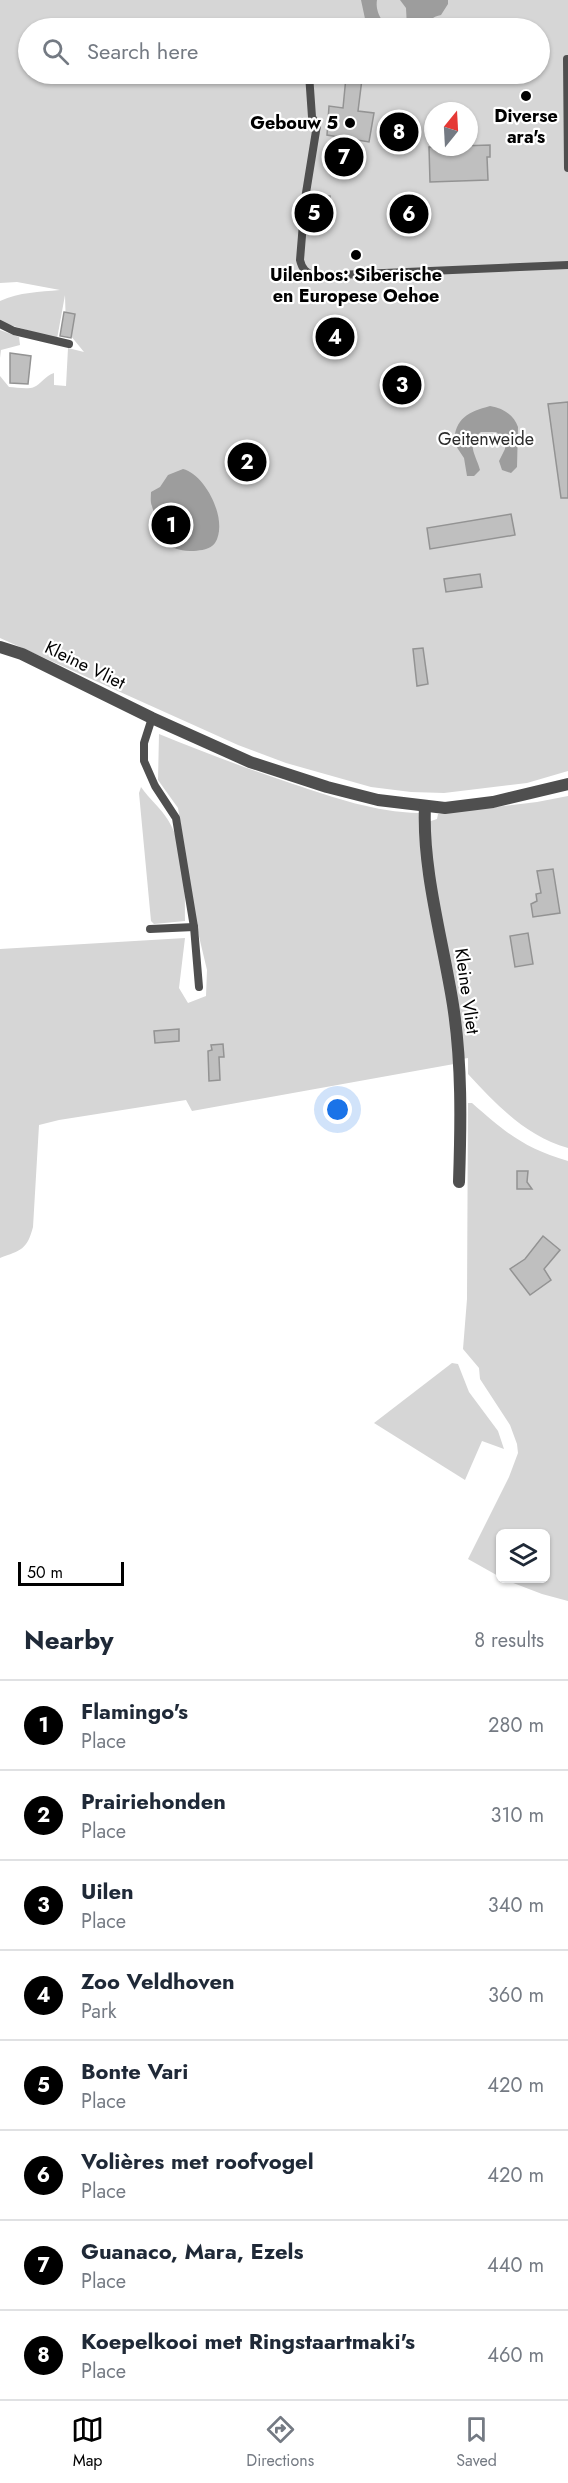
<!DOCTYPE html>
<meta charset="utf-8">
<style>
:root{--surface:#fff;--page:#f2f2f3;--text:#1f2937;--muted:#747a83;--line:#e0e1e3;--accent:#000}
body{margin:0;font-family:Jost,sans-serif;background:var(--page);color:var(--text)}
.controls{position:absolute;right:18px;bottom:18px;display:grid;overflow:hidden;border-radius:9px;box-shadow:0 2px 4px #0004}
.controls button{width:54px;height:54px;display:grid;place-items:center;padding:0;border:0;border-bottom:2px solid var(--line);background:var(--surface);color:var(--text);font:30px sans-serif}
.compass{position:absolute;left:424px;top:102px;width:54px;height:54px;border-radius:50%;background:var(--surface);box-shadow:0 2px 4px #0004;rotate:18deg}
.scale{position:absolute;left:18px;bottom:15px;width:106px;box-sizing:border-box;padding-left:6px;border:3px solid #000;border-top:0;font-size:16px;line-height:21px;white-space:nowrap;color:#000;-webkit-text-stroke:4px #fff;paint-order:stroke}
.you{position:absolute;left:338px;top:1110px;width:21px;height:21px;margin:-15px;border:4px solid #fff;border-radius:50%;background:#1a73e8;box-shadow:0 0 0 9px #1a73e833}
.badge{display:grid;place-items:center;width:39px;height:39px;border-radius:50%;background:var(--accent);color:#fff;font-size:20px;font-weight:700}
.pin{position:absolute;translate:-50% -50%;border:3px solid #fff;box-shadow:0 2px 6px #0006}
.list{margin:0;padding:0;list-style:none}
h2{display:flex;justify-content:space-between;align-items:center;height:78px;margin:0;padding:0 24px;font-size:26px}
h2 small{font-size:20px;font-weight:400;color:var(--muted)}
.list li{display:grid;grid-template-columns:39px 1fr auto;gap:18px;align-items:center;box-sizing:border-box;height:90px;padding:0 24px;border-top:2px solid var(--line)}
.list b{display:block;font-size:22px;white-space:nowrap}
.list p{margin:0;font-size:20px;white-space:nowrap;color:var(--muted)}
.list em{font-size:20px;font-style:normal;color:var(--muted)}
.icon{flex:none;width:33px;height:33px;fill:none;stroke:currentColor;stroke-width:2;stroke-linecap:round;stroke-linejoin:round}
.map{position:relative;flex:none;width:568px;height:1601px;overflow:hidden}
.search{position:absolute;background:var(--surface);box-shadow:0 2px 4px #0004;left:18px;right:18px;top:18px;height:66px;display:flex;align-items:center;gap:15px;box-sizing:border-box;padding:0 21px;border-radius:33px;color:var(--muted);font-size:22px}
.sheet{height:798px;background:var(--surface)}
nav{display:flex;justify-content:space-around;align-items:center;box-sizing:border-box;height:84px;border-top:2px solid var(--line);background:var(--surface);font-size:16px;color:var(--muted)}
nav a{display:grid;justify-items:center;gap:3px}
nav .on{color:var(--accent)}
.map>svg:first-child{display:block}
.green{fill:#d6d6d6;fill-rule:evenodd}
.water{fill:#9d9d9d}
.building{fill:#bfbfbf;stroke:#939393;stroke-width:1.5}
.lines{fill:none;stroke-linecap:round;stroke-linejoin:round}
.service{stroke:#4f4f4f;stroke-width:8}
.minor{stroke:#4f4f4f;stroke-width:12}
.poi-dot{fill:#000;stroke:#fff;stroke-width:2}
.labels{text-anchor:middle;stroke-width:4.5;stroke-linejoin:round;paint-order:stroke}
.poi-label{font-size:18px;font-weight:bold;fill:#000;stroke:#fff}
.park-label{font-size:18px;fill:#2d2d2d;stroke:#fff}
.street-label{font-size:18px;fill:#000;stroke:#fff}
</style>
<div class="map">
<svg width="568" height="1601" viewBox="0 0 568 1601">
<rect width="100%" height="100%" fill="#fff"/>
<!-- green -->
<g class="green">
<path d="M0,0h568v771l-41,12 -83,10 -33,-1 -40,-5 -85,-24 -48,-18 -238,-107v-262l9,11c7,0 18,3 25,0 7,-3 11,-11 20,-14v12l12,1 2,-38 16,4 -18,-22 -1,-35 -8,44 -57,-17v-21c20,-9 39,-9 60,-11l-43,-8 -17,1zM28,28h512v46h-512zM433,111h36v36h-36z"/>
<polygon points="0,330 19,337 20,345 1,350 0,358"/>
<path d="M159,734c44,18 89,35 134,50 42,14 82,28 126,29l31,197 4,54 -262,47 -6,-11 -127,20 -20,5 -6,102c-6,23 -12,23 -33,31v-309l185,-11 -6,50 9,15 18,-7 1,-26 -10,-42 -19,-120 -20,-28z"/>
<path d="M141,787c8,12 20,21 27,33 18,29 17,68 17,101l-31,3 -3,-3 -12,-128z"/>
<path d="M568,796v352c-43,-12 -71,-43 -100,-74v-16l-6,1 -37,-222 3,-15 9,-3 1,-5 99,-12z"/>
<path d="M468,1103h4c34,30 52,45 96,58v440l-26,-7 -39,-15 43,-1v-44h-46v43l-32,-18 41,-82 9,-24 -1,-9 -7,-19 -30,-46 -1,-11 -16,-19 4,-50z"/>
<polygon points="452,1363 458,1364 469,1392 498,1431 504,1449 482,1441 465,1480 374,1423"/>
</g>
<!-- water -->
<g class="water">
<path d="M361,0h16c-2,11 5,24 15,28h-25z"/>
<path d="M400,0h48v4l-7,11c-8,2 -12,4 -11,13h-23l-1,-20z"/>
<path d="M490,406c13,2 24,9 28,21l-1,40 -6,6 -9,-3 -3,-9 6,-12v-9l-9,-8h-15c-16,11 -5,23 -1,38l-6,6h-7l-3,-18 -10,-15c1,-25 14,-31 36,-37z"/>
<path d="M183,469c23,6 46,52 32,74 -5,7 -14,7 -21,8 -24,0 -30,-7 -34,-28 -2,-6 -7,-11 -8,-17 -2,-4 -1,-10 -1,-14l9,-5 8,-12z"/>
</g>
<!-- building -->
<g class="building">
<polygon points="346,77 362,79 358,111 374,113 369,142 327,135 329,106 343,108"/>
<polygon points="490,145 490,157 487,157 488,180 430,182 429,147"/>
<polygon points="330,196 332,225 313,225 312,197"/>
<polygon points="64,312 75,314 71,338 60,336"/>
<polygon points="10,353 31,356 28,384 10,383"/>
<polygon points="568,402 568,498 561,498 548,404"/>
<polygon points="511,514 515,535 430,549 427,528"/>
<polygon points="480,574 482,587 446,592 444,579"/>
<polygon points="423,648 428,684 417,686 413,649"/>
<polygon points="553,869 560,913 533,917 531,904 537,901 536,894 541,893 537,871"/>
<polygon points="528,933 533,964 515,967 510,936"/>
<polygon points="179,1029 179,1041 155,1043 154,1031"/>
<polygon points="223,1044 224,1057 219,1057 220,1080 209,1081 208,1051 212,1050 211,1045"/>
<polygon points="517,1171 528,1171 527,1182 532,1189 517,1189"/>
<polygon points="543,1236 560,1250 544,1269 551,1280 530,1295 510,1269 525,1259"/>
</g>
<g class="lines">
<!-- service -->
<g class="service">
<polyline points="567,59 568,168"/>
<path d="M309,74l3,43 5,8 -12,74 -5,61c2,9 6,13 15,16l253,-11"/>
<polyline points="0,324 14,331 69,344"/>
<polyline points="152,718 144,743 144,761 155,786 176,818 194,927 199,987"/>
<polyline points="150,929 194,927"/>
</g>
<!-- minor -->
<g class="minor">
<polyline points="0,647 22,654 152,718 250,762 327,787 378,800 445,808 493,802 568,784"/>
<path d="M425,806c-3,64 18,135 28,199 9,58 8,118 6,177"/>
</g>
</g>
<!-- markers -->
<g class="poi-dot">
<circle cx="526" cy="96" r="6"/>
<circle cx="350" cy="123" r="6"/>
<circle cx="356" cy="255" r="6"/>
</g>
<g class="labels">
<!-- poi labels -->
<g class="poi-label">
<text x="526" y="122">Diverse<tspan x="526" dy="21">ara's</tspan></text>
<text x="338" y="129" text-anchor="end">Gebouw 5</text>
<text x="356" y="281">Uilenbos: Siberische<tspan x="356" dy="21">en Europese Oehoe</tspan></text>
</g>
<!-- park labels -->
<g class="park-label">
<text x="486" y="445">Geitenweide</text>
</g>
<!-- street labels -->
<g class="street-label">
<text transform="translate(85 665) rotate(26)" y="6">Kleine Vliet</text>
<text transform="translate(467 991) rotate(82)" y="6">Kleine Vliet</text>
</g>
</g>
</svg>
<div class="controls">
<button><svg class="icon" aria-label="layers" viewBox="0 0 24 24"><path d="M12 4l9 5-9 5-9-5zM3 14l9 5 9-5"/></svg></button>
</div>
<svg class="compass" viewBox="-18 -18 36 36"><path d="M0-13l5 13h-10z" fill="#e53935"/><path d="M0 13l5-13h-10z" fill="#747a83"/></svg>
<div class="scale">50 m</div>
<div class="you"></div>
<div class="pin badge" style="left:171px;top:525px">1</div>
<div class="pin badge" style="left:247px;top:462px">2</div>
<div class="pin badge" style="left:402px;top:385px">3</div>
<div class="pin badge" style="left:335px;top:337px">4</div>
<div class="pin badge" style="left:314px;top:213px">5</div>
<div class="pin badge" style="left:409px;top:214px">6</div>
<div class="pin badge" style="left:344px;top:157px">7</div>
<div class="pin badge" style="left:399px;top:132px">8</div>
<div class="search"><svg class="icon" aria-label="search" viewBox="0 0 24 24"><circle cx="10" cy="10" r="6"/><path d="M15 15l6 6"/></svg>Search here</div>
</div>
<section class="sheet">
<h2>Nearby<small>8 results</small></h2>
<ul class="list">
<li><span class="badge">1</span><div><b>Flamingo's</b><p>Place</p></div><em>280 m</em></li>
<li><span class="badge">2</span><div><b>Prairiehonden</b><p>Place</p></div><em>310 m</em></li>
<li><span class="badge">3</span><div><b>Uilen</b><p>Place</p></div><em>340 m</em></li>
<li><span class="badge">4</span><div><b>Zoo Veldhoven</b><p>Park</p></div><em>360 m</em></li>
<li><span class="badge">5</span><div><b>Bonte Vari</b><p>Place</p></div><em>420 m</em></li>
<li><span class="badge">6</span><div><b>Volières met roofvogel</b><p>Place</p></div><em>420 m</em></li>
<li><span class="badge">7</span><div><b>Guanaco, Mara, Ezels</b><p>Place</p></div><em>440 m</em></li>
<li><span class="badge">8</span><div><b>Koepelkooi met Ringstaartmaki's</b><p>Place</p></div><em>460 m</em></li>
</ul>
</section>
<nav>
<a class="on"><svg class="icon" aria-label="map" viewBox="0 0 24 24"><path d="M3 6l6-2 6 2 6-2v14l-6 2-6-2-6 2zM9 4v14M15 6v14"/></svg>Map</a>
<a><svg class="icon" aria-label="directions" viewBox="0 0 24 24"><path d="M12 3l9 9-9 9-9-9zM9 14v-3h6M13 9l2 2-2 2"/></svg>Directions</a>
<a><svg class="icon" aria-label="saved" viewBox="0 0 24 24"><path d="M7 4h10v16l-5-4-5 4z"/></svg>Saved</a>
</nav>
